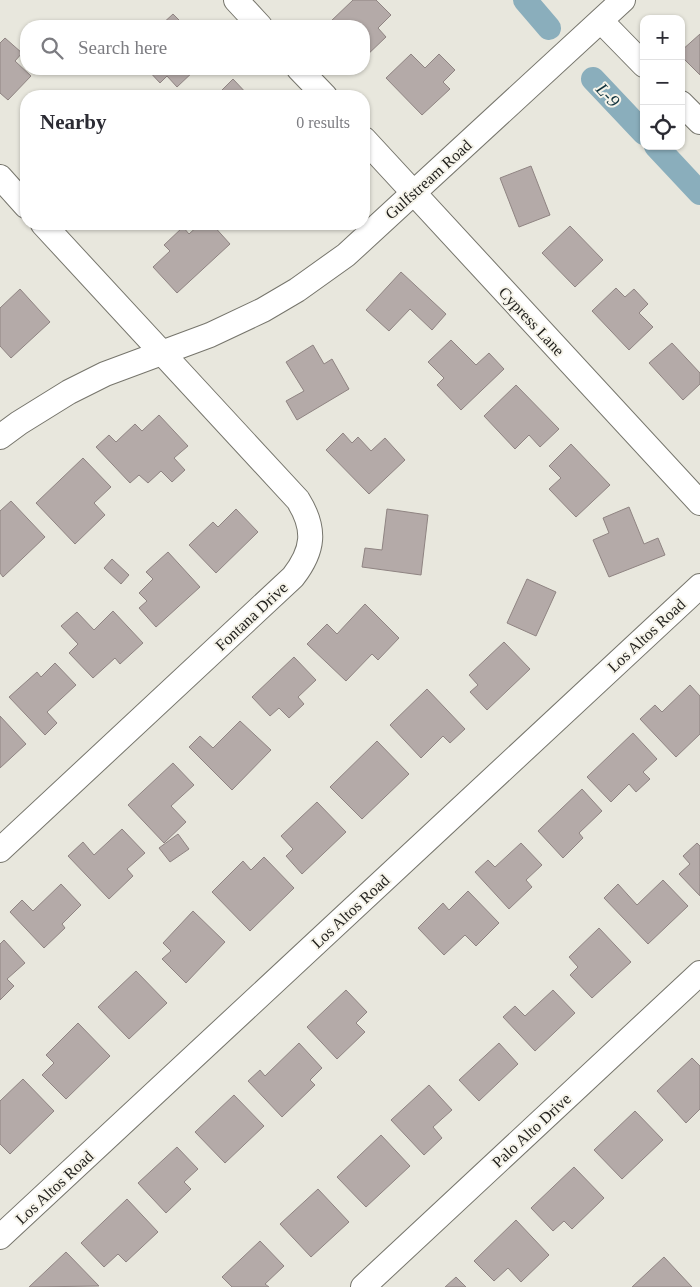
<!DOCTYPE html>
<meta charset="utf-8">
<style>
:root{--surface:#fff;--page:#f7f7f7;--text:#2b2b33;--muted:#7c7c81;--line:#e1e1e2}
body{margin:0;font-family:Georgia,serif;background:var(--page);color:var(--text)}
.controls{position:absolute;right:15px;top:15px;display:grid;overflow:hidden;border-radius:10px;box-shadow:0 1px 4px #0004}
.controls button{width:45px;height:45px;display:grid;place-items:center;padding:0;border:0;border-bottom:1px solid var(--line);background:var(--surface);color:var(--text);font:25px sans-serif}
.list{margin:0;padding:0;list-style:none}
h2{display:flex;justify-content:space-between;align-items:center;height:65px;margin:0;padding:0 20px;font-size:21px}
h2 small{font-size:16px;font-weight:400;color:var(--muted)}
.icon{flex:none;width:28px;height:28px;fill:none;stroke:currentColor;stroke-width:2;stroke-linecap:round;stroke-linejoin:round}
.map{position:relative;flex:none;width:700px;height:1287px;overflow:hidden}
.search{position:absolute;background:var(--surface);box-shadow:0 1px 4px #0004;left:20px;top:20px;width:350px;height:55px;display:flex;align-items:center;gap:12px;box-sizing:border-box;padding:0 18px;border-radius:20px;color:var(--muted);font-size:19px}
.panel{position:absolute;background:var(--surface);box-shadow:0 1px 4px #0004;left:20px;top:90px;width:350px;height:140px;border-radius:20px}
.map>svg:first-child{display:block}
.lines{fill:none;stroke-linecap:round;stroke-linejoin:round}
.canal{stroke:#8aaebc;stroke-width:24}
.building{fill:#b4aaa8;stroke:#8f8482}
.street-casing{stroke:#76756c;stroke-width:26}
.street{stroke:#fff;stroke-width:24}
.labels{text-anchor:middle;stroke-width:4;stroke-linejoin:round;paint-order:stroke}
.street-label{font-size:16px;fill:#22211e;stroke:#f6f4ea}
.water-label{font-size:18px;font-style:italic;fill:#0e313c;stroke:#f6f4ea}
</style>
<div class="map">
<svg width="700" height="1287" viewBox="0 0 700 1287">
<rect width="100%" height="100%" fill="#e8e7dd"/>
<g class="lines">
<!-- canal -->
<g class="canal">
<polyline points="525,0 549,28"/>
<polyline points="593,79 644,133"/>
<polyline points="656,146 700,193"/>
</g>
</g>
<!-- building -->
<g class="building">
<polygon points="353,0 376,0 391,15 378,28 386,37 364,58 364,26 333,26 330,22"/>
<polygon points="173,14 185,26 160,26"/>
<polygon points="700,34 700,75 681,56 681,51"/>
<polygon points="5,38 22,53 15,61 31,76 8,100 0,93 0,43"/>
<polygon points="411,54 425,68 439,54 455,70 443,82 450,89 422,115 386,78"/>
<polygon points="147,69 196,69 177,87 167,76 160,83"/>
<polygon points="233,79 249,96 216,96"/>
<polygon points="531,166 550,215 519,227 500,178"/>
<polygon points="200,224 212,224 230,244 177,293 153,267 170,251 164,245 183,227 189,234"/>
<polygon points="570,226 603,260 575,287 542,253"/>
<polygon points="401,272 446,314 432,330 410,309 389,331 366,310"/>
<polygon points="616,288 625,297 634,289 648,304 639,313 653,327 629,350 592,311"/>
<polygon points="20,289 50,322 11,358 0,346 0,308"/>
<polygon points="451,340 476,365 489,353 504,369 461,410 437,385 444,378 428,362"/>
<polygon points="672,343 700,373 700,384 683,400 649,363"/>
<polygon points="313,345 324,364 332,359 349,389 297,420 286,401 304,391 286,362"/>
<polygon points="516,385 559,429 540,447 529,435 515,449 484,416"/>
<polygon points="159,415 188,446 174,458 185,470 172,482 161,471 148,483 139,475 130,483 96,447 109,435 116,442 135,424 142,431"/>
<polygon points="343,433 352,443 358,437 371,451 385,438 405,460 369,494 326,450"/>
<polygon points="571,444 610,485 576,517 549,489 561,478 549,466"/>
<polygon points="83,458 111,487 94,503 105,515 75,544 36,503"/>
<polygon points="11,501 45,537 3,577 0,573 0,511"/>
<polygon points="629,507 644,544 658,538 665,555 609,577 593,540 609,533 603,518"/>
<polygon points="236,509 258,532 216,573 189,545 213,522 218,527"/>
<polygon points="387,509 428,515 421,575 362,567 365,548 382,550"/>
<polygon points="168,552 200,587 156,627 139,608 147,601 139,593 153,579 146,572"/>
<polygon points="112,559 129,575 121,584 104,568"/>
<polygon points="527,579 556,592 536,636 507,623"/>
<polygon points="365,604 399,638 378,660 372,654 346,681 307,644 327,624 337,634"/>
<polygon points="113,611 143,643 120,664 115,658 93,678 69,653 78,644 61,626 77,612 94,630"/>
<polygon points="504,642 530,669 487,710 470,692 478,685 469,675"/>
<polygon points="294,657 316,680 298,697 304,704 289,718 279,708 270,716 252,697"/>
<polygon points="55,663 76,685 47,712 57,723 45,735 9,697 37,672 41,677"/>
<polygon points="690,685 700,696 700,734 676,757 640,719 655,705 662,712"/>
<polygon points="427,689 465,729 450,743 443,736 421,758 390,725"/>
<polygon points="0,716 26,744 0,768"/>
<polygon points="240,721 271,750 232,790 189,747 200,736 213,748"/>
<polygon points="633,733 657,759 643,772 650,779 636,792 629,784 611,802 587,777"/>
<polygon points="377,741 409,774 362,819 330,787"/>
<polygon points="173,763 194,785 171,806 186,822 164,843 128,805"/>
<polygon points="582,789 602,811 579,833 583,838 563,858 538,831"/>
<polygon points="317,802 346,832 302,874 286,856 293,849 281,836"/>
<polygon points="122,829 145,853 127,869 133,876 109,899 68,856 83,842 94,855"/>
<polygon points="178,834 189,849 170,862 159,848"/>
<polygon points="521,843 542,865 526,880 532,887 509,909 475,872 488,860 495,867"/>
<polygon points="697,843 700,846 700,896 679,874 690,864 683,856"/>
<polygon points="264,857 294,888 250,931 212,892 243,861 251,870"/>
<polygon points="663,880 688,906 648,944 604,898 618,884 637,905"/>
<polygon points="61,884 81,905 62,924 65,928 44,948 10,912 22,900 33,911"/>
<polygon points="468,891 499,923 476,946 465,935 444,955 418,928 443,903 449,910"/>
<polygon points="193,911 225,942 186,983 162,959 171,951 163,943"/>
<polygon points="599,928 631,962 592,998 570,975 578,967 569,957"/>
<polygon points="4,940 25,963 7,979 14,986 0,1000 0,944"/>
<polygon points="136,971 167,1003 129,1039 98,1007"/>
<polygon points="346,990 367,1012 356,1023 365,1032 337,1059 307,1027"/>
<polygon points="553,990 575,1013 535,1051 503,1017 515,1006 525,1016"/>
<polygon points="78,1023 110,1056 66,1099 42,1075 54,1063 46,1055"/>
<polygon points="299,1043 322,1068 310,1080 315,1085 282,1117 248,1081 260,1070 265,1076"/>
<polygon points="499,1043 518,1064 479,1101 459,1080"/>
<polygon points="692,1058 700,1066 700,1109 686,1123 657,1091"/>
<polygon points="23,1079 54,1111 10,1154 0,1144 0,1101"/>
<polygon points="429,1085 452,1110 433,1127 442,1138 424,1155 391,1120"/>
<polygon points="234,1095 264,1126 225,1163 195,1132"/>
<polygon points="635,1111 663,1140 622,1179 594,1150"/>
<polygon points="381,1135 410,1166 366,1207 337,1177"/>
<polygon points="177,1147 198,1169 184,1182 191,1189 166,1213 138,1183"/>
<polygon points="574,1167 604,1198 572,1229 564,1221 553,1231 531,1208"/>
<polygon points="318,1189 349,1222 311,1257 280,1224"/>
<polygon points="127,1199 158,1232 126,1262 118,1254 104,1267 81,1243"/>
<polygon points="516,1220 549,1255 521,1282 508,1268 494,1281 474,1261"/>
<polygon points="260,1241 284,1266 265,1284 269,1287 232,1287 222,1277"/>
<polygon points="66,1252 99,1286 30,1287 29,1287"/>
<polygon points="664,1257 692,1287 632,1287"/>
<polygon points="456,1277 466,1287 445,1287"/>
</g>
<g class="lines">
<!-- street casing -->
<g class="street-casing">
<g id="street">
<polyline points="236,0 260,26"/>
<polyline points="601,21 644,65"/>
<polyline points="299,69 325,96"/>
<polyline points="681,103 700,122"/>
<polyline points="364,139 700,503"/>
<polyline points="0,177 26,206"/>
<polyline points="0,437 19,423 69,392 105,374 210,335 263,310 297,290 346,255 623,0"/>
<path d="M0,850l293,-273c21,-27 23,-48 5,-77l-255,-276"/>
<polyline points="0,1237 700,586"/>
<polyline points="363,1287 700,973"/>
</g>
</g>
<!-- street -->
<use href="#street" class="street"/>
</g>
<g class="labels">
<!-- street labels -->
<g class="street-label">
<text transform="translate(428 179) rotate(-42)" y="6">Gulfstream Road</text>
<text transform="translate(532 321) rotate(47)" y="6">Cypress Lane</text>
<text transform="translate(251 616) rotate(-43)" y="6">Fontana Drive</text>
<text transform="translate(646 635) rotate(-43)" y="6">Los Altos Road</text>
<text transform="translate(350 911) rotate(-43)" y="6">Los Altos Road</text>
<text transform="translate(531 1130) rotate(-43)" y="6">Palo Alto Drive</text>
<text transform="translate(54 1187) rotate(-43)" y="6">Los Altos Road</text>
</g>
<!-- water labels -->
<g class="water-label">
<text transform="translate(608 95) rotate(47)" y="6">L-9</text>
</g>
</g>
</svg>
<div class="controls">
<button>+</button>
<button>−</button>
<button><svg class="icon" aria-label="locate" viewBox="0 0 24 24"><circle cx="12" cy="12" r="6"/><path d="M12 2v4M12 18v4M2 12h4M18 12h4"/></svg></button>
</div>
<div class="search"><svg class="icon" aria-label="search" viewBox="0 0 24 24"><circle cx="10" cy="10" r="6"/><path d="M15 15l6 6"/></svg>Search here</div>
<section class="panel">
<h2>Nearby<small>0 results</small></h2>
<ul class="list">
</ul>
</section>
</div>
